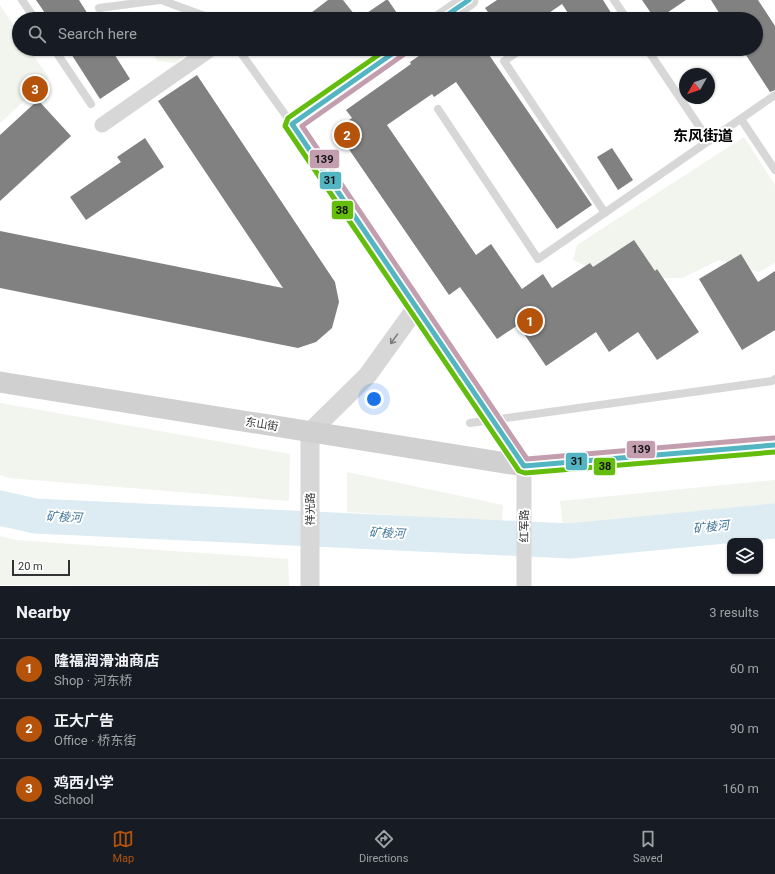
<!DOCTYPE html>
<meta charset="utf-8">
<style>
:root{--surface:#171b24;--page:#20242c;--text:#f1f3f6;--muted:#9ea1a6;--line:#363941;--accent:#b45309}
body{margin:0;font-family:Roboto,"Noto Sans SC",sans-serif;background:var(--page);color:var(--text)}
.controls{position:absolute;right:12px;bottom:12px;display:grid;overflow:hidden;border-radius:8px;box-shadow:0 1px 3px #0004}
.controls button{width:36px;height:36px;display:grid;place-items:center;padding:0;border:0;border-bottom:1px solid var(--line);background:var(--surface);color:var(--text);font:20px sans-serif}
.compass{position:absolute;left:679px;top:68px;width:36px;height:36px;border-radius:50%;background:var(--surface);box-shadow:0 1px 3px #0004;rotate:230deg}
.scale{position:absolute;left:12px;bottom:10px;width:58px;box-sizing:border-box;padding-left:4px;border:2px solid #333;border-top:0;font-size:11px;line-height:14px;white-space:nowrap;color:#333;-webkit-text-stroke:3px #fff;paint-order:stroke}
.you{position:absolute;left:374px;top:399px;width:14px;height:14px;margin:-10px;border:3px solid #fff;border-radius:50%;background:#1a73e8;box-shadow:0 0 0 6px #1a73e833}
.badge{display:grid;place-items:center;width:26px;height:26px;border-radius:50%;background:var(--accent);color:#fff;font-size:13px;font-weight:700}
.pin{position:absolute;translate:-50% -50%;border:2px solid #fff;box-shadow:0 1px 4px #0006}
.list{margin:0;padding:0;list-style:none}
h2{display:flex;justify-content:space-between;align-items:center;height:52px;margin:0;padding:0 16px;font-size:17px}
h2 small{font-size:13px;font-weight:400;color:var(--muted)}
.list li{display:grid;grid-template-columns:26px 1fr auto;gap:12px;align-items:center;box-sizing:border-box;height:60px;padding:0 16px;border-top:1px solid var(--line)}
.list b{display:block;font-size:15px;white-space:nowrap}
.list p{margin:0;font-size:13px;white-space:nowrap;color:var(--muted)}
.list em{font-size:13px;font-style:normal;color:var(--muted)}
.icon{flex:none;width:22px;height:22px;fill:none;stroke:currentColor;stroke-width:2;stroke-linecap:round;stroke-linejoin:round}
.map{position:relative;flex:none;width:775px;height:586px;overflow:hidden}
.search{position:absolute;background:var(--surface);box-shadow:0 1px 3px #0004;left:12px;right:12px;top:12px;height:44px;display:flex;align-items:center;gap:10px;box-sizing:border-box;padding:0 14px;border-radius:22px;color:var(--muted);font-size:15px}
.sheet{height:232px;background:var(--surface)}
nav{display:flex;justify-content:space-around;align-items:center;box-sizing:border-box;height:56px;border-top:1px solid var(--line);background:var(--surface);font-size:11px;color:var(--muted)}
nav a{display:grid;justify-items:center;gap:2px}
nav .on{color:var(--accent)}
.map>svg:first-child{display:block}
.green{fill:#f1f5ed}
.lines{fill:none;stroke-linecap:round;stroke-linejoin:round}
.river{stroke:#ddebf3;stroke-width:35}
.building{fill:#818181}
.service{stroke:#d7d7d7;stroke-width:8}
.minor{stroke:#d7d7d7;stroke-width:15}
.tertiary{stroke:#d7d7d7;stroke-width:19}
.secondary{stroke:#d0d0d0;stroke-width:21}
.bus-1-casing{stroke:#fff;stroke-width:8}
.bus-2-casing{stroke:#fff;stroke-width:8}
.bus-3-casing{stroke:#fff;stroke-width:8}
.bus-1{stroke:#53b5c2;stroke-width:5}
.bus-2{stroke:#64bd0d;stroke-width:5}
.bus-3{stroke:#c29eae;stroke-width:5}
.oneway{stroke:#7d7d7d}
.labels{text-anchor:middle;stroke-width:4;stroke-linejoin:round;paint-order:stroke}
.street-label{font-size:11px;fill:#333;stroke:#fff}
.water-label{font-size:12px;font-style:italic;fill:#3f7597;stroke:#fff}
.district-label{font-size:15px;font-weight:bold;fill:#000;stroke:#fff}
.line-badge{stroke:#fff;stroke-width:1.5}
.pale-badge-label{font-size:11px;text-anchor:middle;font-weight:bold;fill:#111}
</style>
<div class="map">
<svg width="775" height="586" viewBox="0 0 775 586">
<rect width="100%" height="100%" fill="#fff"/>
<!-- green -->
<g class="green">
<polygon points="0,5 19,33 19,49 29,49 49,78 0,123"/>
<polygon points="151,49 193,49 176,63 157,61"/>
<polygon points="744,137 775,185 775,263 759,272 719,260 682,278 612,278 573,260 577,245"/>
<polygon points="0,403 290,454 289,501 9,478 0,475"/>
<polygon points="347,472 503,505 502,522 347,512"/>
<polygon points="775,480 775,506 563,527 560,501"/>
<polygon points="0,536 15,540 288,559 289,586 0,585"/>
</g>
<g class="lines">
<!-- river -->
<polyline class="river" points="0,508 35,516 570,541 775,521"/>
</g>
<!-- building -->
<g class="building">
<polygon points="36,0 79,0 91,19 49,19"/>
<polygon points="328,0 343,0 358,19 303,19"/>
<polygon points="386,0 388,0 401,19 358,19"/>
<polygon points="497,0 603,0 615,19 572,19 562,4 540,19 493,19 485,8"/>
<polygon points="642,0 686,0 658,19 655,19"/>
<polygon points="711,0 758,0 775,26 775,90 770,92 742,49 756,49 756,19 723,19"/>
<polygon points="68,49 111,49 130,79 100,99"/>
<polygon points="429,49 485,49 592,205 557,229 456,82 434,97 432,94 387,125 476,255 491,244 522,289 543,274 552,288 590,263 593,267 634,240 655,271 657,269 699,332 657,360 638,332 609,352 596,332 546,366 518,325 497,339 460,287 449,295 335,129 352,118 346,110 411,64 410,62"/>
<polygon points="197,75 335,282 339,302 332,328 316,342 298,348 0,288 0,231 283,288 158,101"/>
<polygon points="38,100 71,136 0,201 0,135"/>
<polygon points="145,138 164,167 86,220 70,197 121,162 117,157"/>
<polygon points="612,148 633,180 618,190 597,157"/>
<polygon points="741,254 758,282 775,271 775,330 742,350 699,279"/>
</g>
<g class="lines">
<!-- service -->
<g class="service">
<polyline points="22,0 35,19"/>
<polyline points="161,0 213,19"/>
<polyline points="614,0 627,19"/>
<polyline points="99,8 160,0"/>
<polyline points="54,49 91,104"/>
<polyline points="238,49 292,124"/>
<polyline points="522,49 504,61 605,213"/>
<polyline points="647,49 709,141"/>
<polyline points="438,109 538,259 775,95"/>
<polyline points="741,119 775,170"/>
<polyline points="470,423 772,381 775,379"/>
</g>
<!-- minor -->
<g class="minor">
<polyline points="102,125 211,49"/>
<polyline points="524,466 524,586"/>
</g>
<!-- tertiary -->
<g class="tertiary">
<polyline points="441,19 469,0"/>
<polyline points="399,49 292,124 524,466"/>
<polyline points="310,586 310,432 367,376 416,308"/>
</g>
<!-- secondary -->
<polyline class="secondary" points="0,382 524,466 775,445"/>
<!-- bus-1 casing -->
<g class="bus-1-casing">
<g id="bus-1">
<polyline points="441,19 469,0"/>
<polyline points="399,49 292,124 524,466 775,445"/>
</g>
</g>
<!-- bus-2 casing -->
<g class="bus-2-casing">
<polyline id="bus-2" points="387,49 288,118 285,126 519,471 525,473 775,452"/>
</g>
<!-- bus-3 casing -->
<g class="bus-3-casing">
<polyline id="bus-3" points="403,55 302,126 527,459 774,438"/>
</g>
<!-- bus-1 -->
<use href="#bus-1" class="bus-1"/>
<!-- bus-2 -->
<use href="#bus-2" class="bus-2"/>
<!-- bus-3 -->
<use href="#bus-3" class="bus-3"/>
</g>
<!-- one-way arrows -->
<defs><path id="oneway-shaft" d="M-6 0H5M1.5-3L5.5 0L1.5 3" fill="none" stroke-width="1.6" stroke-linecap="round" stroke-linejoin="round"/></defs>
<use class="oneway" href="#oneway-shaft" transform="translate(394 339) rotate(126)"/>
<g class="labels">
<!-- street labels -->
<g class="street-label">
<text transform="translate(262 424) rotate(9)" y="4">东山街</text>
<text transform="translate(310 509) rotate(-90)" y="4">祥光路</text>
<text transform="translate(524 526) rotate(-90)" y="4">红军路</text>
</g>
<!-- water labels -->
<g class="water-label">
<text transform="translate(64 517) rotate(3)" y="4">矿棱河</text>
<text transform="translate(711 527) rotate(-6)" y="4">矿棱河</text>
<text transform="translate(387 533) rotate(3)" y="4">矿棱河</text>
</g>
<!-- district labels -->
<g class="district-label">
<text x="703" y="141">东风街道</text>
</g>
</g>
<g class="line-badge">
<rect x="309" y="149" width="31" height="20" rx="4" fill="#c29eae"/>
<rect x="319" y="171" width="23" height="19" rx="4" fill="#53b5c2"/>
<rect x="331" y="200" width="23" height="20" rx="4" fill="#64bd0d"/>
<rect x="626" y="440" width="30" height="19" rx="4" fill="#c29eae"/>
<rect x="565" y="452" width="23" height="19" rx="4" fill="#53b5c2"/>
<rect x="593" y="457" width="23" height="19" rx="4" fill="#64bd0d"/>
</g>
<g class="pale-badge-label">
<text x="324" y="163">139</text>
<text x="330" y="184">31</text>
<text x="342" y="214">38</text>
<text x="641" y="453">139</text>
<text x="577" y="465">31</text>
<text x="605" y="470">38</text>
</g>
</svg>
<div class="controls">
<button><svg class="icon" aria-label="layers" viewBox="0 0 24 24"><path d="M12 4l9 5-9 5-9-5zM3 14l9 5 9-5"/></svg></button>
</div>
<svg class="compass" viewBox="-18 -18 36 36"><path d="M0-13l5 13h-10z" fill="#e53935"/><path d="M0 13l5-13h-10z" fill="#9ea1a6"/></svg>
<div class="scale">20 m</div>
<div class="you"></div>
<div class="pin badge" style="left:530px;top:321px">1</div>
<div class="pin badge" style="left:347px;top:135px">2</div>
<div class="pin badge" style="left:35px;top:89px">3</div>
<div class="search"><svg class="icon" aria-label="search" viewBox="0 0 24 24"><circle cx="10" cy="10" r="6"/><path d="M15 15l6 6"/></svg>Search here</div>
</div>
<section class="sheet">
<h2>Nearby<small>3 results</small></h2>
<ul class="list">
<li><span class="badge">1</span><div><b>隆福润滑油商店</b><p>Shop · 河东桥</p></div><em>60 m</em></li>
<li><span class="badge">2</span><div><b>正大广告</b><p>Office · 桥东街</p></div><em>90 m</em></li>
<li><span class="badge">3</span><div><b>鸡西小学</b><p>School</p></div><em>160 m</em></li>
</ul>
</section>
<nav>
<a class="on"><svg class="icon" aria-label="map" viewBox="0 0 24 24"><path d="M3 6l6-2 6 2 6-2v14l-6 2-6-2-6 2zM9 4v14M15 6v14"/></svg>Map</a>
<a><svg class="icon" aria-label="directions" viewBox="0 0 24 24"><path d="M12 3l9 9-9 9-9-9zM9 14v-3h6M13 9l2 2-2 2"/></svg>Directions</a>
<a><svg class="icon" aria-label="saved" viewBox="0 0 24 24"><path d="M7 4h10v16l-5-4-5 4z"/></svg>Saved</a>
</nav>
